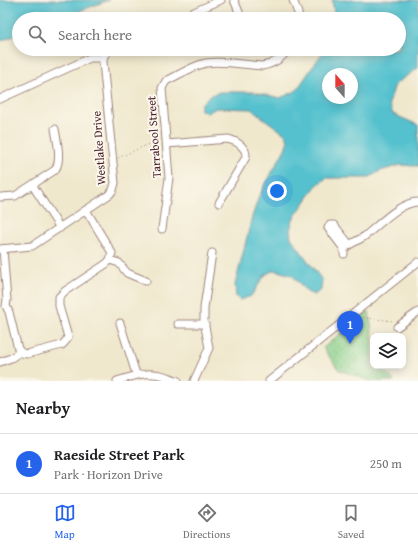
<!DOCTYPE html>
<meta charset="utf-8">
<style>
:root{--surface:#fff;--page:#f2f2f2;--text:#202124;--muted:#757577;--line:#e0e0e0;--accent:#2563eb}
body{margin:0;font-family:"Gentium Book Plus",serif;background:var(--page);color:var(--text)}
.controls{position:absolute;right:12px;bottom:12px;display:grid;overflow:hidden;border-radius:8px;box-shadow:0 2px 10px #0003}
.controls button{width:36px;height:36px;display:grid;place-items:center;padding:0;border:0;border-bottom:1px solid var(--line);background:var(--surface);color:var(--text);font:20px sans-serif}
.compass{position:absolute;left:322px;top:68px;width:36px;height:36px;border-radius:50%;background:var(--surface);box-shadow:0 2px 10px #0003;rotate:339deg}
.you{position:absolute;left:277px;top:191px;width:14px;height:14px;margin:-10px;border:3px solid #fff;border-radius:50%;background:#1a73e8;box-shadow:0 0 0 6px #1a73e833}
.badge{display:grid;place-items:center;width:26px;height:26px;border-radius:50%;background:var(--accent);color:#fff;font-size:13px;font-weight:700}
.pin{position:absolute;translate:-50% -33px;filter:drop-shadow(0 1px 2px #0008)}
.pin::after{content:'';position:absolute;top:21px;width:14px;height:12px;background:inherit;clip-path:polygon(0 0,100% 0,50% 100%)}
.list{margin:0;padding:0;list-style:none}
h2{display:flex;justify-content:space-between;align-items:center;height:52px;margin:0;padding:0 16px;font-size:17px}
h2 small{font-size:13px;font-weight:400;color:var(--muted)}
.list li{display:grid;grid-template-columns:26px 1fr auto;gap:12px;align-items:center;box-sizing:border-box;height:60px;padding:0 16px;border-top:1px solid var(--line)}
.list b{display:block;font-size:15px;white-space:nowrap}
.list p{margin:0;font-size:13px;white-space:nowrap;color:var(--muted)}
.list em{font-size:13px;font-style:normal;color:var(--muted)}
.icon{flex:none;width:22px;height:22px;fill:none;stroke:currentColor;stroke-width:2;stroke-linecap:round;stroke-linejoin:round}
.map{position:relative;flex:none;width:418px;height:381px;overflow:hidden}
.search{position:absolute;background:var(--surface);box-shadow:0 2px 10px #0003;left:12px;right:12px;top:12px;height:44px;display:flex;align-items:center;gap:10px;box-sizing:border-box;padding:0 14px;border-radius:22px;color:var(--muted);font-size:15px}
.sheet{height:112px;background:var(--surface)}
nav{display:flex;justify-content:space-around;align-items:center;box-sizing:border-box;height:56px;border-top:1px solid var(--line);background:var(--surface);font-size:11px;color:var(--muted)}
nav a{display:grid;justify-items:center;gap:2px}
nav .on{color:var(--accent)}
.map>svg:first-child{display:block}
.park{fill:url(#park-dots);stroke:#6a785b}
.water{fill:#55c1ce;stroke:#50707c;fill-rule:evenodd}
.lines{fill:none;stroke-linecap:round;stroke-linejoin:round}
.minor-casing{stroke:#9d847c;stroke-width:9}
.path{stroke:#9d847c;stroke-width:1;stroke-dasharray:1 3;stroke-linecap:butt}
.minor{stroke:#fff;stroke-width:7}
.labels{text-anchor:middle;stroke-width:4;stroke-linejoin:round;paint-order:stroke}
.street-label{font-size:12px;fill:#4a1f2b;stroke:#fbf7ec}
</style>
<div class="map">
<svg width="418" height="381" viewBox="0 0 418 381">
<defs>
<pattern id="park-dots" width="8" height="8" patternUnits="userSpaceOnUse"><rect width="8" height="8" fill="#8ad08b"/><path d="M2 2h.1M6 6h.1" fill="none" stroke="#79b278" stroke-width="1.8" stroke-linecap="round"/></pattern>
</defs>
<rect width="100%" height="100%" fill="#fbf7ec"/>
<filter id="ink" filterUnits="userSpaceOnUse"><feTurbulence type="fractalNoise" baseFrequency=".025" numOctaves="2"/><feDisplacementMap in="SourceGraphic" scale="8" xChannelSelector="R" yChannelSelector="G"/><feConvolveMatrix kernelMatrix="1 2 1 2 8 2 1 2 1" color-interpolation-filters="sRGB"/></filter>
<filter id="wash" filterUnits="userSpaceOnUse"><feTurbulence type="fractalNoise" baseFrequency=".012" numOctaves="4" result="noise"/><feDisplacementMap in="SourceGraphic" scale="16" xChannelSelector="R" yChannelSelector="G"/><feGaussianBlur stdDeviation="0.9" result="paint"/><feColorMatrix in="noise" values="0 0 0 0 0 0 0 0 0 0 0 0 0 0 0 0 0 1.4 0 .05"/><feComposite in="paint" operator="in"/></filter>
<g filter="url(#wash)">
<rect width="100%" height="100%" fill="#f0e8cd"/>
<!-- park -->
<polygon class="park" points="369,311 373,340 373,366 380,366 394,381 371,381 339,370 323,348"/>
<!-- water -->
<g class="water">
<polygon points="0,0 109,0 58,19 19,19 19,34 0,41"/>
<path d="M332,0h86v68l-23,16 -6,20 4,10 25,11v41l-17,-1 -21,6 -12,7h-42l-10,8 -23,33 -3,11 1,8 31,42 -1,10 -7,5 -7,-3 -15,-17 -18,-5 -9,5 -14,21 -11,4 -4,-3 -1,-12 17,-68 7,-21 26,-47 3,-9 -3,-6 -34,-25 -35,-1 -9,5 -6,-3v-6l8,-8 11,-4h34l26,6 16,-7 29,-42h74v-30h-64zM328,74h24v24h-24z"/>
</g>
</g>
<g filter="url(#ink)">
<g class="lines">
<!-- minor casing -->
<g class="minor-casing">
<g id="minor">
<polyline points="234,0 239,12"/>
<polyline points="293,0 298,13 299,19"/>
<polyline points="178,19 221,0"/>
<polyline points="0,99 90,58 103,58"/>
<path d="M167,144l61,-5c9,2 19,9 18,18l-27,46"/>
<polyline points="33,186 60,228"/>
<path d="M1,197l14,-1 40,-26c7,-10 2,-29 0,-41"/>
<path d="M162,229l7,-51 -7,-90 4,-7c13,-6 26,-15 40,-18 17,-3 39,2 56,3 12,-2 20,-7 26,-17"/>
<polyline points="0,249 32,246 110,194 113,190 115,183 103,62 104,55 111,49"/>
<polyline points="3,249 7,300 6,306 9,312 18,349 22,353 27,354 62,345 65,342 68,337 59,306 59,297 65,291 106,264 110,260 112,253 86,210"/>
<polyline points="344,249 328,228 330,225 334,225 349,244"/>
<path d="M344,254v-5c6,-6 14,-8 21,-13 14,-11 35,-34 53,-34"/>
<polyline points="110,260 119,263 127,273 146,281"/>
<polyline points="120,323 136,374"/>
<polyline points="178,324 205,324"/>
<polyline points="397,327 418,312"/>
<polyline points="0,362 11,358 20,352"/>
<path d="M117,381c24,-8 37,-11 61,0"/>
<polyline points="194,381 209,348 204,321 204,308 212,253"/>
<polyline points="269,381 418,262"/>
</g>
</g>
<!-- path -->
<g class="path">
<polyline points="118,158 160,139"/>
<polyline points="359,317 394,321"/>
</g>
<!-- minor -->
<use href="#minor" class="minor"/>
</g>
</g>
<g class="labels">
<!-- street labels -->
<g class="street-label">
<text transform="translate(154 137) rotate(-94)" y="4">Tarrabool Street</text>
<text transform="translate(99 148) rotate(-94)" y="4">Westlake Drive</text>
</g>
</g>
</svg>
<div class="controls">
<button><svg class="icon" aria-label="layers" viewBox="0 0 24 24"><path d="M12 4l9 5-9 5-9-5zM3 14l9 5 9-5"/></svg></button>
</div>
<svg class="compass" viewBox="-18 -18 36 36"><path d="M0-13l5 13h-10z" fill="#e53935"/><path d="M0 13l5-13h-10z" fill="#757577"/></svg>
<div class="you"></div>
<div class="pin badge" style="left:350px;top:344px">1</div>
<div class="search"><svg class="icon" aria-label="search" viewBox="0 0 24 24"><circle cx="10" cy="10" r="6"/><path d="M15 15l6 6"/></svg>Search here</div>
</div>
<section class="sheet">
<h2>Nearby<small></small></h2>
<ul class="list">
<li><span class="badge">1</span><div><b>Raeside Street Park</b><p>Park · Horizon Drive</p></div><em>250 m</em></li>
</ul>
</section>
<nav>
<a class="on"><svg class="icon" aria-label="map" viewBox="0 0 24 24"><path d="M3 6l6-2 6 2 6-2v14l-6 2-6-2-6 2zM9 4v14M15 6v14"/></svg>Map</a>
<a><svg class="icon" aria-label="directions" viewBox="0 0 24 24"><path d="M12 3l9 9-9 9-9-9zM9 14v-3h6M13 9l2 2-2 2"/></svg>Directions</a>
<a><svg class="icon" aria-label="saved" viewBox="0 0 24 24"><path d="M7 4h10v16l-5-4-5 4z"/></svg>Saved</a>
</nav>
